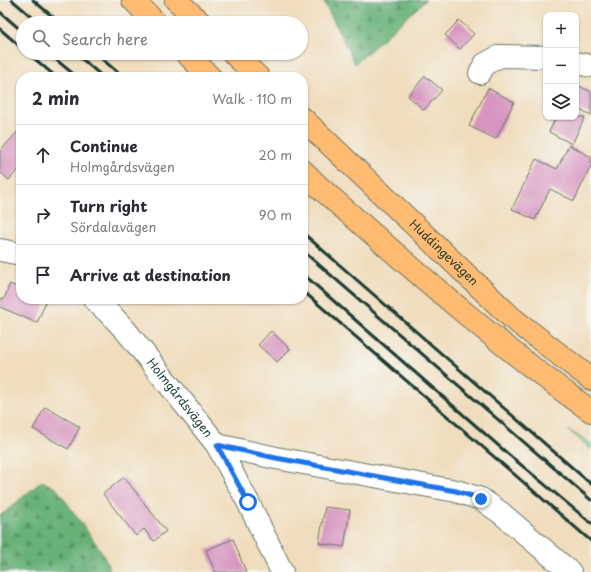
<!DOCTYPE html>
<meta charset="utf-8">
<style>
:root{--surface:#fff;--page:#f7f7f7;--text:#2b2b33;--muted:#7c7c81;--line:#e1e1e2}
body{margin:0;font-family:"Playpen Sans",sans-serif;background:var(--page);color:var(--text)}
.controls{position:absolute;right:12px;top:12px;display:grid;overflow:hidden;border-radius:8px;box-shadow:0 1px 3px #0004}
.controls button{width:36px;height:36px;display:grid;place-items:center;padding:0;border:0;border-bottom:1px solid var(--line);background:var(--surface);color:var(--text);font:20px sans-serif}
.stop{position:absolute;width:12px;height:12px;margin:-9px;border:3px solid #1a73e8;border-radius:50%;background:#fff}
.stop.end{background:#1a73e8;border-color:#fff;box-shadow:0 1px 4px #0008}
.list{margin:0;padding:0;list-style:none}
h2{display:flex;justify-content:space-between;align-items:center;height:52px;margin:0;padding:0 16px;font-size:17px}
h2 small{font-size:13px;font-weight:400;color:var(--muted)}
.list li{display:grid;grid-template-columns:26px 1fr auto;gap:12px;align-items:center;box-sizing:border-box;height:60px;padding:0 16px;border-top:1px solid var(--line)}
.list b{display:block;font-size:15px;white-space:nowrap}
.list p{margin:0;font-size:13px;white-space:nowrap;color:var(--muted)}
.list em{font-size:13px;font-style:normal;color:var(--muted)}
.icon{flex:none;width:22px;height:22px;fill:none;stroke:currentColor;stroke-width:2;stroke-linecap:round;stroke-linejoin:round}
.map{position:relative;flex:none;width:591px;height:572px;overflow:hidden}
.search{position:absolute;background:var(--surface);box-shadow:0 1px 3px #0004;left:16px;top:16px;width:292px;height:44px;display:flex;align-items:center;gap:10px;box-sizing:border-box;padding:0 14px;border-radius:22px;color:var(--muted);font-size:15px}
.panel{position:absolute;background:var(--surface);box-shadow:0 1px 3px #0004;left:16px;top:72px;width:292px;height:232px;border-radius:16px}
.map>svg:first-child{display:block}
.grass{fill:url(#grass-tufts);stroke:#508660}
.forest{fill:url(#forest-firs);stroke:#447756}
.building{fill:#d794c0}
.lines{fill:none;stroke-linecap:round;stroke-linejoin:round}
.street-casing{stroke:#687564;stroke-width:24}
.primary-casing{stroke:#687564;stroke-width:24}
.street{stroke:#fff;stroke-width:22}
.primary{stroke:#ffbb71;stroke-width:22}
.rail{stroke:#1f3d34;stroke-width:3}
.route{stroke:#1a73e8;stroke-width:5}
.labels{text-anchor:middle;stroke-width:3.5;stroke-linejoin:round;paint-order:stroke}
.street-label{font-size:12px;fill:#1f3d34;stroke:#f6f6f2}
</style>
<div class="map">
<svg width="591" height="572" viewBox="0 0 591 572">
<defs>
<pattern id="grass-tufts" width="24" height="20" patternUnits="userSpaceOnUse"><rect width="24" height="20" fill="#80ce8d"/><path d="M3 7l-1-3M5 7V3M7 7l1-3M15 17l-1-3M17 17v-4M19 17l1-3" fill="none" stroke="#68a874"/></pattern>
<pattern id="forest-firs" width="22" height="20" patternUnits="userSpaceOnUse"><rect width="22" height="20" fill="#68b178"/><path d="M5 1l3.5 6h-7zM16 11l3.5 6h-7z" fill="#559163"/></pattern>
</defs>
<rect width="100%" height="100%" fill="#f6f6f2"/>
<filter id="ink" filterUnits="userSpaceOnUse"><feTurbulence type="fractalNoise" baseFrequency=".025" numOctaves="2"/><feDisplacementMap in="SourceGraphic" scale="8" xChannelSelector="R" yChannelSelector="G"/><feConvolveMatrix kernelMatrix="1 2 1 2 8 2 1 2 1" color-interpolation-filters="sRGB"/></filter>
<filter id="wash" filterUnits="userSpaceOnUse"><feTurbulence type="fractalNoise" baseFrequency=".012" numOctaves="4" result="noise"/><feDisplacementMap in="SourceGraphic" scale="16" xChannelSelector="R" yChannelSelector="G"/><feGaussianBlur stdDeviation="0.9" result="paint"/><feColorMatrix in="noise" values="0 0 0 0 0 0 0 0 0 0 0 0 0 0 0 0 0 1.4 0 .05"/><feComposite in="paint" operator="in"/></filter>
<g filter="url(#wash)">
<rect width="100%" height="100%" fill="#f0ddbd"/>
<!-- grass -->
<polygon class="grass" points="568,430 591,443 591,449"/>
<!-- forest -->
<g class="forest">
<polygon points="323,0 426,0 355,64"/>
<polygon points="42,481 57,489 102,552 111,572 0,572 0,516"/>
</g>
<g id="blocks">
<!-- building -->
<g class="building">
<polygon points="459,20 474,34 460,49 445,35"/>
<polygon points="425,76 442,90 424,110 408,96"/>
<polygon points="576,84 591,92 591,115 576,108"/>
<polygon points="488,88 514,102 496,139 469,126"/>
<polygon points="556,117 585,117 572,144 549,132"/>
<polygon points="21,128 21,167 9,180 0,172 0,151"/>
<polygon points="569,145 591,157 591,166 574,201 550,189 535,220 512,209 536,159 557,169"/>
<polygon points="10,284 21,289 21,299 47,299 37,323 0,307 0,299 4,299"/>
<polygon points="271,331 290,349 277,362 258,345"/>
<polygon points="45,407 80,427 68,449 33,429"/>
<polygon points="124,477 166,531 154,541 144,529 136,536 103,494"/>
<polygon points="325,507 350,510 344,547 319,543"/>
<polygon points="233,539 246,572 215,572 206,550"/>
</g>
</g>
</g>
<g filter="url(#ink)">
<use href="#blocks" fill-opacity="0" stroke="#687564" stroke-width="1"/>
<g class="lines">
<!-- street casing -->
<g class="street-casing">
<g id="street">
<polyline points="576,63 591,66"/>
<polyline points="480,73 485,64 500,56 546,57"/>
<polyline points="0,250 21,254"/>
<path id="s1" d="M94,299l21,20 12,13 90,113 31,57 34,70"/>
<polyline points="217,445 276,458 456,491 481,499 501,513 570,572"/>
</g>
</g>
<!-- primary casing -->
<g class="primary-casing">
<g id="primary">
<polyline points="133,0 156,23"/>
<polyline points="176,0 201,23"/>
<polyline points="186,53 210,77"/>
<polyline points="233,53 258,77"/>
<path id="s2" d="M303,119l209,199 79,61"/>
<path d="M303,171l15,15c89,78 177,157 273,225"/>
</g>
</g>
<!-- street -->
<use href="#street" class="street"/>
<!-- primary -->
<use href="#primary" class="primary"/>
<!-- rail -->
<g class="rail">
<polyline points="12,0 39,23"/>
<polyline points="33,0 60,23"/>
<polyline points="0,12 23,32"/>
<polyline points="0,29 23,49"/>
<polyline points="28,53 56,77"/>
<polyline points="48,53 77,77"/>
<polyline points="75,53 103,77"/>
<polyline points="95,53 123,77"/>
<polyline points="303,233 591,484"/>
<polyline points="303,251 591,500"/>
<polyline points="303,274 508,454 591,523"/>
<polyline points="303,291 591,541"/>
</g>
</g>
</g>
<g class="lines" filter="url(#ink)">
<!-- route -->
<polyline class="route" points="248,502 217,445 276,458 456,491 481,499"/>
</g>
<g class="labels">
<!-- street labels -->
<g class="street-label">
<text dy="4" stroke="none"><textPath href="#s2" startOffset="194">Huddingevägen</textPath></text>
<text dy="4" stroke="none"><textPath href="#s1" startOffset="131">Holmgårdsvägen</textPath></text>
</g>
</g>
</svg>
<div class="controls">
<button>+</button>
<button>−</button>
<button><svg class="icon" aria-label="layers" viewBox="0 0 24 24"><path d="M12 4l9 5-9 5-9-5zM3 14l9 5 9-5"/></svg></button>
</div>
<div class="stop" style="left:248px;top:502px"></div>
<div class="stop end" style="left:481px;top:499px"></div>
<div class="search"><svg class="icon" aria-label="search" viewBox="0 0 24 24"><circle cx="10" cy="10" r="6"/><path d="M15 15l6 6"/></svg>Search here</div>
<section class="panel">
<h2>2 min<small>Walk · 110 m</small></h2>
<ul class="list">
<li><svg class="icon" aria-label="ahead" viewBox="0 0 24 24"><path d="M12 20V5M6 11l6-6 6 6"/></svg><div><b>Continue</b><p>Holmgårdsvägen</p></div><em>20 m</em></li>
<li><svg class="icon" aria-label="right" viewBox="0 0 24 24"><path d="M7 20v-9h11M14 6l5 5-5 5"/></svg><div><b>Turn right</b><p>Sördalavägen</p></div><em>90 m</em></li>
<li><svg class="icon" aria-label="arrive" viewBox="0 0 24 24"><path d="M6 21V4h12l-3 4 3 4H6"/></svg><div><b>Arrive at destination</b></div></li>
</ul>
</section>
</div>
